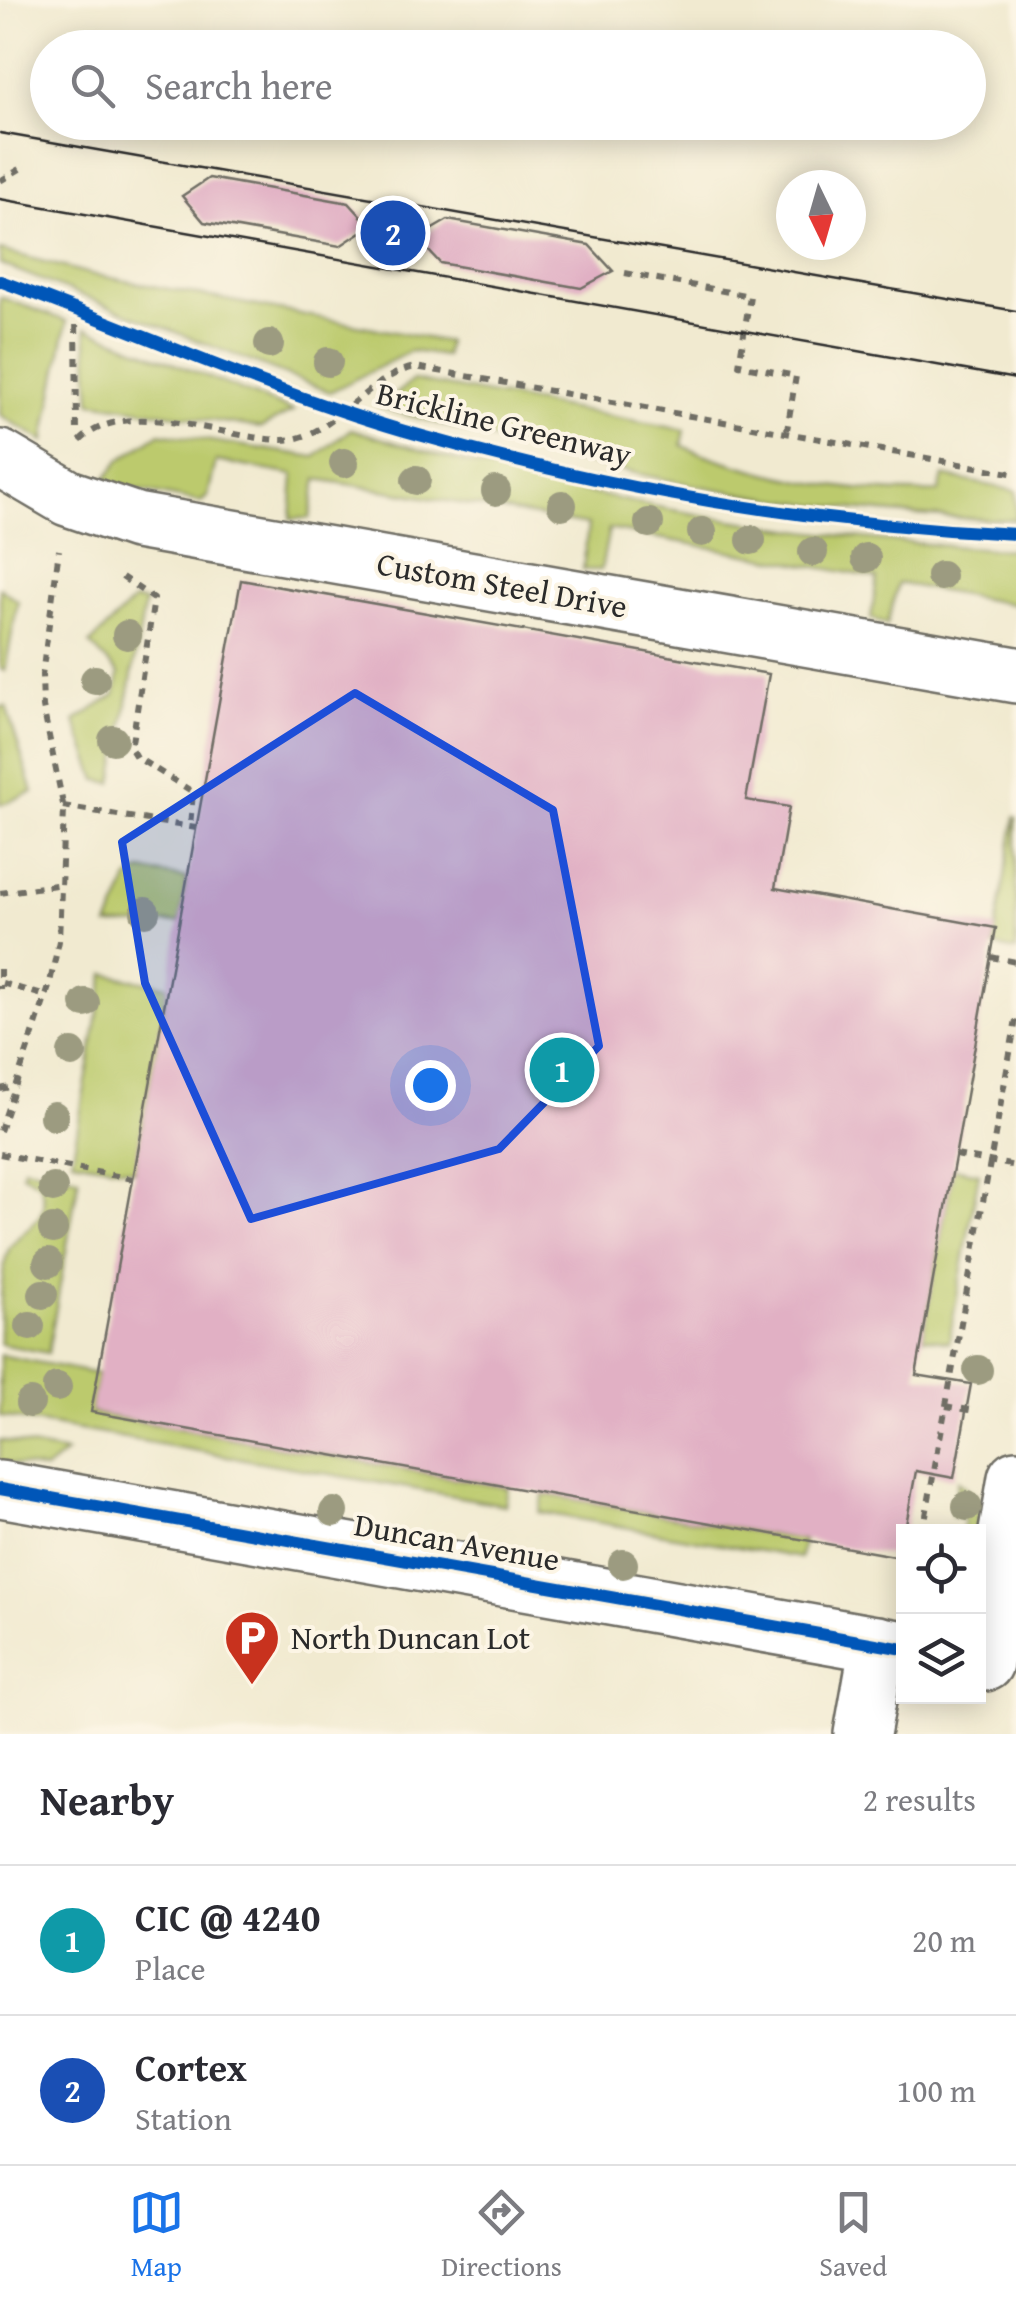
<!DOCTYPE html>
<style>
:root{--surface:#fff;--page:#f7f7f7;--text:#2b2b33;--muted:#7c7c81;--line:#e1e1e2;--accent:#1a73e8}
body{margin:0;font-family:"Gentium Book Plus",serif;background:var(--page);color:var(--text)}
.controls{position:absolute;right:30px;bottom:30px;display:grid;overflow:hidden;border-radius:0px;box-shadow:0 5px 25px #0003}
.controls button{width:90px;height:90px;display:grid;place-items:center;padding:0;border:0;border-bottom:2px solid var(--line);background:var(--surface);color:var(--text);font:50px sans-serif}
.compass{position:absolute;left:776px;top:170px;width:90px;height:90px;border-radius:50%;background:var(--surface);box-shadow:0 5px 25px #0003;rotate:175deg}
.you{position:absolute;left:430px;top:1085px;width:35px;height:35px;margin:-25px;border:8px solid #fff;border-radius:50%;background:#1a73e8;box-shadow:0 0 0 15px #1a73e833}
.badge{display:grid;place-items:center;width:65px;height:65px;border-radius:50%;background:var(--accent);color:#fff;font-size:32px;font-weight:700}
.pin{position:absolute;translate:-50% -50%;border:5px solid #fff;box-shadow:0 2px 10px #0006}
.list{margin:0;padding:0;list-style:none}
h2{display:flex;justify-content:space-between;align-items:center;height:130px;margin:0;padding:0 40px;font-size:42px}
h2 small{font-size:32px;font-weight:400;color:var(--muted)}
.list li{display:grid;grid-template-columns:65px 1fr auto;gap:30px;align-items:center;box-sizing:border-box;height:150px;padding:0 40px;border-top:2px solid var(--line)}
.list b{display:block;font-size:38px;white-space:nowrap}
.list p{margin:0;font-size:32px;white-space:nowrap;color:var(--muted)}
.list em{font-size:32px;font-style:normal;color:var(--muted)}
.icon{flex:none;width:55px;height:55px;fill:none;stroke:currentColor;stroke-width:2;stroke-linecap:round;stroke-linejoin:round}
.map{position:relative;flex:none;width:1016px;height:1734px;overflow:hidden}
.search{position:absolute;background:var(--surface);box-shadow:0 5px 25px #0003;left:30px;right:30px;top:30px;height:110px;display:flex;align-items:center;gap:25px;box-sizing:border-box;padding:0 35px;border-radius:55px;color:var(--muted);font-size:38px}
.sheet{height:430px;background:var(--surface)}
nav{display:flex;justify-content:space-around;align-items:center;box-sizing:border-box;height:140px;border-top:2px solid var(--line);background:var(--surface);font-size:28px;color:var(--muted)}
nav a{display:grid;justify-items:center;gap:5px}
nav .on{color:var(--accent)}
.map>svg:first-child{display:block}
.green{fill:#bcca6d;stroke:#747a4c;stroke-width:2.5}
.building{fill:#e1b0c4}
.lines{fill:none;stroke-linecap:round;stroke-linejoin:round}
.minor-casing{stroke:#706e65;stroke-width:60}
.path{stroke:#706e65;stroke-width:6;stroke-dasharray:8 8;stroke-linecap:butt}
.minor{stroke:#fff;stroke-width:55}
.tram{stroke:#2b2b2b;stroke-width:2.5}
.cycleway-casing{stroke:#fcf5e5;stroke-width:19}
.cycleway{stroke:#0057b8;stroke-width:12}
.tree{fill:#9c9b80}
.marked{fill:#1d4ed8;fill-opacity:0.2;stroke:#1d4ed8;stroke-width:8;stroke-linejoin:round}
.labels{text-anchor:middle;stroke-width:8;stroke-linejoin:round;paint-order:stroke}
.street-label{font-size:32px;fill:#2b2b2b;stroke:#fcf5e5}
.poi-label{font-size:32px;fill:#2b2b2b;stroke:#fcf5e5;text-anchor:start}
</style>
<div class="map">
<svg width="1016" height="1734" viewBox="0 0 1016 1734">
<rect width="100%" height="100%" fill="#fcf5e5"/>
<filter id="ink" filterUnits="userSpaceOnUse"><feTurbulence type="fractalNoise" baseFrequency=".01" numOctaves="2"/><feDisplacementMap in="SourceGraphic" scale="20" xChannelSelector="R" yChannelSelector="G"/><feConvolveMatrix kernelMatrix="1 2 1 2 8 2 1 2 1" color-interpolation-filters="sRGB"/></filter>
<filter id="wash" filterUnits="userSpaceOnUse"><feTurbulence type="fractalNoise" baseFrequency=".0048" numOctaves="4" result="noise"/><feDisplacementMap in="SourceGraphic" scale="40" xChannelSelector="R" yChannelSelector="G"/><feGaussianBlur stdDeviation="2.25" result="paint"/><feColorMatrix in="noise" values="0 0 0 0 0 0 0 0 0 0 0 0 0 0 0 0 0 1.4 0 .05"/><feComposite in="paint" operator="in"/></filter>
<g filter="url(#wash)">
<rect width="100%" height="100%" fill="#f1ead0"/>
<!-- green -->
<g class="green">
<polygon points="0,250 90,274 447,342 445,356 411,351 330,392 0,264"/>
<polygon points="0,297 67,321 44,441 0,415"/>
<polygon points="86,328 293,411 261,428 91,402"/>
<path d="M413,380l272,50 -3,15 10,5c79,29 163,45 247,42l4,-16 73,15v29c-214,-4 -430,-51 -635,-113z"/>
<path d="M351,429c217,69 438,110 665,121v55l-118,-22 -11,42 -16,-7 6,-40 -268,-49 -8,41h-18l5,-45 -271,-46 -7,39 -19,1 3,-44 -78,-14 -8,35 -7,6 -82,-16 -14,-7 15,-19 40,-27 155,24z"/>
<polygon points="0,588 18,601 5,671 0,669"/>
<polygon points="134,600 145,602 113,783 97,780 75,721 115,695 119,674 90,644"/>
<polygon points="6,706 33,792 0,805 0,707"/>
<polygon points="1015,817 1016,817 1016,951 993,946"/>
<polygon points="141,871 187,878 180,922 108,926 129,879"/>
<polygon points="105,974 168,986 135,1170 72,1160"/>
<path d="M24,1167l55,10 -31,176 -48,-9c0,-23 0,-76 9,-95 16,-26 46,-27 30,-66l-17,-10z"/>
<polygon points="953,1168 979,1173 949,1342 923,1337"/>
<polygon points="0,1355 98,1374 91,1413 508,1488 505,1505 0,1416"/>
<polygon points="0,1440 66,1453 45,1470 0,1462"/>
<polygon points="958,1481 980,1499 977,1531 962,1531 964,1518 952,1516"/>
<polygon points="544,1494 803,1540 800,1558 539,1512"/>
</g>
<g id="blocks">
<!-- building -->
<g class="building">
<polygon points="209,178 349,203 370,226 340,246 204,222 182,196"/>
<polygon points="448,220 589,245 613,271 581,288 440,263 417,238"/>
<polygon points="241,580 769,674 746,800 789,807 775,888 996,928 916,1375 971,1384 954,1478 916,1471 900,1557 91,1412"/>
</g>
</g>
</g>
<g filter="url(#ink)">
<use href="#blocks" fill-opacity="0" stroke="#706e65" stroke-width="2.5"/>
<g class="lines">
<!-- minor casing -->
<g class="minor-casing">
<g id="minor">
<polyline points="0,458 68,498 136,521 1016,675"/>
<polyline points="0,1489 904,1649"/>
<polyline points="985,1663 1016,1478"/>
<polyline points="862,1734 878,1644"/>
</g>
</g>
<!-- path -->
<g class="path">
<polyline points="0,181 20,169"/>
<polyline points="625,273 750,296 739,365 796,376 787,430"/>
<polyline points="76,309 77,437"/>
<path d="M80,441c47,-47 145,-1 203,-1 51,-1 83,-65 133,-73l600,107"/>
<polyline points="122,577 154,599 131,749 136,757 193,792 190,827"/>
<polyline points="63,806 196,828"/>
<polyline points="0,893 63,884"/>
<polyline points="991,957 1016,962"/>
<polyline points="0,969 0,989"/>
<polyline points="2,983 46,996"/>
<polyline points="0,1089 16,1086"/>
<polyline points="0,1131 49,987 59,941 64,809 43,707 42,675 59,550"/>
<polyline points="0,1154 133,1179"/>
<polyline points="956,1155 1016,1166"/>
<polyline points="946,1406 975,1411"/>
<polyline points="923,1532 1016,1020"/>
</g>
<!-- minor -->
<use href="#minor" class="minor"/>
<!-- tram -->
<g class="tram">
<polyline points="0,133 1016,311"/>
<polyline points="0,199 1016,379"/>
</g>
<!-- cycleway casing -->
<g class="cycleway-casing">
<g id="cycleway">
<path d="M0,281c140,51 276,114 419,154 194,55 396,90 597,99"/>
<polyline points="0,1489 904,1649"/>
</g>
</g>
<!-- cycleway -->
<use href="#cycleway" class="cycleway"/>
</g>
<!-- trees -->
<g class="tree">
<circle cx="269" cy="344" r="15"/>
<circle cx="328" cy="362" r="15"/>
<circle cx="344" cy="463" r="15"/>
<circle cx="416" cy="480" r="15"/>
<circle cx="496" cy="491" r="15"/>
<circle cx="562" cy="505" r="15"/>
<circle cx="649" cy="523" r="15"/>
<circle cx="702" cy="532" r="15"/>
<circle cx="751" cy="540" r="15"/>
<circle cx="813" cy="552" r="15"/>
<circle cx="866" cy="558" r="15"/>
<circle cx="941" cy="576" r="15"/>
<circle cx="127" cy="635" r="15"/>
<circle cx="95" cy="680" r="15"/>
<circle cx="113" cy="740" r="15"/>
<circle cx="145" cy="912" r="15"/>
<circle cx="85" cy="1003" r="15"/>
<circle cx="72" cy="1053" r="15"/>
<circle cx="54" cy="1116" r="15"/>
<circle cx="53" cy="1188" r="15"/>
<circle cx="53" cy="1229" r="15"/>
<circle cx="48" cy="1263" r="15"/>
<circle cx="43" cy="1294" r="15"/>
<circle cx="30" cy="1326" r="15"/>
<circle cx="978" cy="1370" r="15"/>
<circle cx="57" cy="1387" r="15"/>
<circle cx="30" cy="1403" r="15"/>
<circle cx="967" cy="1506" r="15"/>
<circle cx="334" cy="1512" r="15"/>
<circle cx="623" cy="1564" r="15"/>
</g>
</g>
<!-- marked area -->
<path class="marked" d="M355,693l198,117 46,236 -100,103 -248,70 -106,-236 -23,-141z"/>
<!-- icons -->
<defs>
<g id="parking-pin" transform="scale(2.875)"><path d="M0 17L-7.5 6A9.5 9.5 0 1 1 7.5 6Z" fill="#c8321e" stroke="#fcf5e5"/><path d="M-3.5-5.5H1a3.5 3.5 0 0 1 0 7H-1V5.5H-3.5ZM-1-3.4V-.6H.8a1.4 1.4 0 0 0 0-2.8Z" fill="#fff"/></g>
</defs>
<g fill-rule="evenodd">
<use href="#parking-pin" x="252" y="1638"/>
</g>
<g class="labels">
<!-- street labels -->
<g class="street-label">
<text transform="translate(504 424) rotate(14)" y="11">Brickline Greenway</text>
<text transform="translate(502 585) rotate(10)" y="11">Custom Steel Drive</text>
<text transform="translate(457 1542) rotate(10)" y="11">Duncan Avenue</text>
</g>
<!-- poi labels -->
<g class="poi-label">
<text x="291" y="1649">North Duncan Lot</text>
</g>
</g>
</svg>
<div class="controls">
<button><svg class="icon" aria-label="locate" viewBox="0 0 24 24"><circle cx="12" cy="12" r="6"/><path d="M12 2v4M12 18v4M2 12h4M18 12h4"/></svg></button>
<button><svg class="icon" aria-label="layers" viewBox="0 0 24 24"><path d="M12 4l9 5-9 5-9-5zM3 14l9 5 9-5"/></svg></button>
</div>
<svg class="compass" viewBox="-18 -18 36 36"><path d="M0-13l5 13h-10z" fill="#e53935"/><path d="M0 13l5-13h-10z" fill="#7c7c81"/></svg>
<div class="you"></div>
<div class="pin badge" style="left:562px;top:1070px;background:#0f9aa8">1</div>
<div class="pin badge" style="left:393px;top:233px;background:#1a4fb4">2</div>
<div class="search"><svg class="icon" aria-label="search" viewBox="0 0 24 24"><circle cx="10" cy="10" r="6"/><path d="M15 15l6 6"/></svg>Search here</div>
</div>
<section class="sheet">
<h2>Nearby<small>2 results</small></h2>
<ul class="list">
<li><span class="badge" style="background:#0f9aa8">1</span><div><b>CIC @ 4240</b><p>Place</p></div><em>20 m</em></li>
<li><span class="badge" style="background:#1a4fb4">2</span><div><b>Cortex</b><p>Station</p></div><em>100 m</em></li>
</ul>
</section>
<nav>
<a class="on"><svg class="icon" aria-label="map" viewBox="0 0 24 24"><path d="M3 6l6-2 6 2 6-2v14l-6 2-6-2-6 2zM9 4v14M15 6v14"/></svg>Map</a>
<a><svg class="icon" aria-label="directions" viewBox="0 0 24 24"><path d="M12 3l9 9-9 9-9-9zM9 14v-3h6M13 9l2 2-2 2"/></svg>Directions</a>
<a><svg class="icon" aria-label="saved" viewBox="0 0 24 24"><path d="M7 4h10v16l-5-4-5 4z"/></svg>Saved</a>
</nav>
